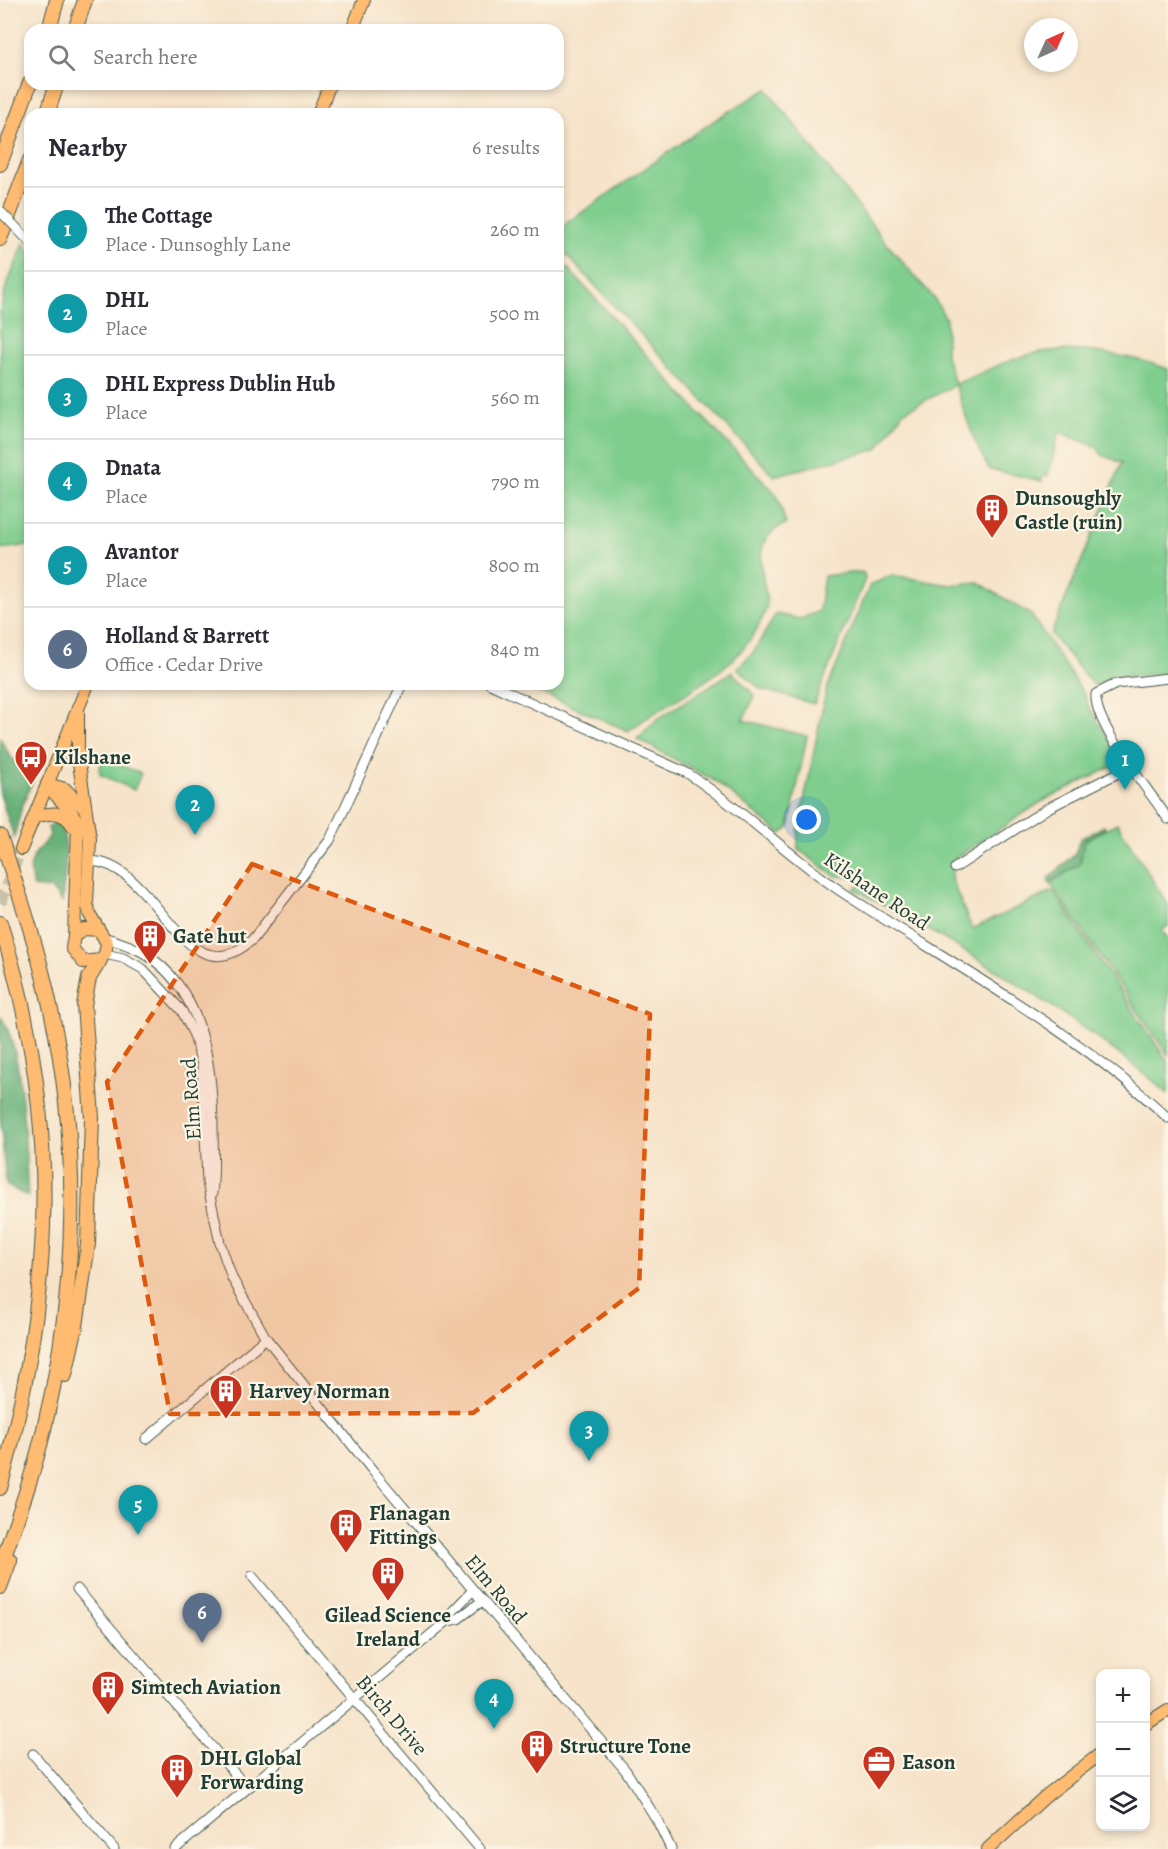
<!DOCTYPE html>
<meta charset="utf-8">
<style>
:root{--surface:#fff;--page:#f2f2f3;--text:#2b2b33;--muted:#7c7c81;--line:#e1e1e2;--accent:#1a73e8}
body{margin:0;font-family:Alegreya,serif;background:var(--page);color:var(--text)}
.controls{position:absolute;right:18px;bottom:18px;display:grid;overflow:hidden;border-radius:12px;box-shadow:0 3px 9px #0003}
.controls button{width:54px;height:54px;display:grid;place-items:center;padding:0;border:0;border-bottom:2px solid var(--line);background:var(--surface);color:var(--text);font:30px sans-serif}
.compass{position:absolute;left:1024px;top:18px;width:54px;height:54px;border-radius:50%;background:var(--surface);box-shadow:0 3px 9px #0003;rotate:45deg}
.you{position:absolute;left:807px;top:820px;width:21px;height:21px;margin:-15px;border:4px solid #fff;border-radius:50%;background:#1a73e8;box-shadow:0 0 0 9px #1a73e833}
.badge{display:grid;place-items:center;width:39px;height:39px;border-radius:50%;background:var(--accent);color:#fff;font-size:20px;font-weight:700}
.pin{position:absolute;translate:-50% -50px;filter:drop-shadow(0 2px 3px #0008)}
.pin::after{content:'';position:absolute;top:32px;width:21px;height:18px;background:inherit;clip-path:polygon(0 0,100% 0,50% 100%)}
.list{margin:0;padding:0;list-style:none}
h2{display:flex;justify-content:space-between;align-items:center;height:78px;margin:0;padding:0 24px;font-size:26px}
h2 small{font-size:20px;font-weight:400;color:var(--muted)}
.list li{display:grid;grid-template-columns:39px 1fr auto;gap:18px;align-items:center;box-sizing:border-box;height:84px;padding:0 24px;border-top:2px solid var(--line)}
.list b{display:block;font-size:22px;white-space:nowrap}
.list p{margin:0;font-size:20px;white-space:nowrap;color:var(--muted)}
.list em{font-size:20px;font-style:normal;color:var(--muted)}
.icon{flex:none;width:33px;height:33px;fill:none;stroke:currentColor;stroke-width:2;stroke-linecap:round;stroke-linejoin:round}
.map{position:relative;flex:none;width:1168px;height:1849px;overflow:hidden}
.search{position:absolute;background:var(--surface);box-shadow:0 3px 9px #0003;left:24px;top:24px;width:540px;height:66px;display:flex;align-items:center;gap:15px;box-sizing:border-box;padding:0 21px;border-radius:18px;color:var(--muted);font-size:22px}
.panel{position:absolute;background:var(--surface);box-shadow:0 3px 9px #0003;left:24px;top:108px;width:540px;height:582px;border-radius:18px}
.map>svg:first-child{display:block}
.green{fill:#7fce8e;stroke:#4f8661;stroke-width:1.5}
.forest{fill:#67b179;stroke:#437756;stroke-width:1.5}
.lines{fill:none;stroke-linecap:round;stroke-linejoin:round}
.major-tunnel{stroke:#cbc2ab;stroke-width:12;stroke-dasharray:12 6;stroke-linecap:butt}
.minor-casing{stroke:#3f564a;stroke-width:11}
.major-casing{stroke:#3f564a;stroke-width:14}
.highway-casing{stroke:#3f564a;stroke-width:16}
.minor{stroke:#fff;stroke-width:9}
.major{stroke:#ffbb71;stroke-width:12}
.highway{stroke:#ffbb71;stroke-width:14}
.minor-bridge-casing{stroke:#3f564a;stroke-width:11;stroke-linecap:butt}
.minor-bridge{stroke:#fff;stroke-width:9}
.marked{fill:#de580e;fill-opacity:0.2;stroke:#de580e;stroke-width:4.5;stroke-dasharray:12 8;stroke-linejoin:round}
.labels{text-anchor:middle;stroke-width:4.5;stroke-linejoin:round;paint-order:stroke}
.poi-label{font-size:21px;font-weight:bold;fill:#1f3d34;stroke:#fcf5e5;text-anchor:start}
.street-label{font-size:21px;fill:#1f3d34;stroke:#fcf5e5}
</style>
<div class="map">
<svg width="1168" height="1849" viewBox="0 0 1168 1849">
<rect width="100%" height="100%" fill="#fcf5e5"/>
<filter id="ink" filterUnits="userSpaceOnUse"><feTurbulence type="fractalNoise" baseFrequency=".0167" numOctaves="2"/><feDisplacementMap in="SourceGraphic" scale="12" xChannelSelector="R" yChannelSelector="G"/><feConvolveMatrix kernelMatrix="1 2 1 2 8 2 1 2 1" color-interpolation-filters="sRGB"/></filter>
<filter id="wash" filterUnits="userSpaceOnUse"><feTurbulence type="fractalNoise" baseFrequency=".008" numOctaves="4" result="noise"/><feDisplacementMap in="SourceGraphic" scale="24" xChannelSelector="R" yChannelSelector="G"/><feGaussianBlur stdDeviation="1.35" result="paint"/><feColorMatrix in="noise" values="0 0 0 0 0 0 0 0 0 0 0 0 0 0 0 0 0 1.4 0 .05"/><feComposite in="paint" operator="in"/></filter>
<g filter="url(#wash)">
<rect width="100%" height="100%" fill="#f6e3c9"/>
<!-- green -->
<g class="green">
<path d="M767,89l120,155 47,54 12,21v36l9,29c28,-11 56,-27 86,-32 35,-6 94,4 127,17v304l-55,4 -20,8 -42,-51 71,-171 -20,-8 -5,-8 -38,-15 -11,44 -5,-1 -1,6 -53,-12 -14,-27 -20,-57 -52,27 -25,37 -104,27 -216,-230v-15l10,-9 150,-104z"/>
<polygon points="24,244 30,251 30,382 25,388 30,392 30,545 0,549 0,311 6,287"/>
<path d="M562,262l138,152 77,81 9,29c-39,15 -21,50 -19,80 0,7 -7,18 -10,25 -27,48 -87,70 -129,102l-107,-47h37v-419z"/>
<polygon points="859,572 864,573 865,579 814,704 761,689 737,668 753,653 776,614 801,619 819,611 824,576"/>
<path d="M892,575l58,10 28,-3 53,33 53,79 5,13 31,50 1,5 -80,40 -87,57 -3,19 21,51 81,-38 115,171v32c-24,-23 -52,-42 -79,-62 -74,-53 -154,-100 -235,-143l12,-11 -31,-2 -37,-27v-18l28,-140 44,-106z"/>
<polygon points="732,672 755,696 743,720 807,736 789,828 781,834 715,781 637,739 656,720"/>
<polygon points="105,758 141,774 134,790 100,774 99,768"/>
<polygon points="1117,823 1168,905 1168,926 1162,930 1168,939 1168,1055 1050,883 1080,864 1084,841"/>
</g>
<!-- forest -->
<g class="forest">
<polygon points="0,738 10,756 32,775 32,782 22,806 14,838 0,794"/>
<path d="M59,821c12,24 5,55 3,81l-11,-13 -18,-2c-7,-28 0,-31 17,-51l-2,-9z"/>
<polygon points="1104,826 1106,828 1084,841 1080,864 1050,883 1048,879 1075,854 1080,839"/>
<path d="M0,1016c25,30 25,140 28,181l-22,-12 -6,-69z"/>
</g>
</g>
<g filter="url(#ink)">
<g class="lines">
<!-- major-tunnel -->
<polyline class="major-tunnel" points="0,903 21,849"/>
<!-- minor casing -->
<g class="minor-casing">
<g id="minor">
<path d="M1168,678l-52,6 -20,10c-3,30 54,97 72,125"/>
<path d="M490,684l197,89c54,35 99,81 152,117 110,73 232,137 329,228"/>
<path d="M90,861c69,2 93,142 163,78l77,-99 72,-156"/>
<polyline points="955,868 1048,808 1132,766"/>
<path d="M106,938c13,4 27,8 38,15 59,37 68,109 69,172 0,23 2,46 -1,69"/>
<polyline points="105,954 123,958 143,969 182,1011 194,1035 202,1065 207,1182 220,1243 232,1278 266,1338 373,1471 626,1771 657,1820 671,1849"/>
<polyline points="146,1439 266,1338"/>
<polyline points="252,1576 480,1849"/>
<polyline points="77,1589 247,1788"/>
<polyline points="447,1621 458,1619 482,1601"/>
<polyline points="33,1754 114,1849"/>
<polyline points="175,1849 447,1621 452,1612 473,1590"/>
</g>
</g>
<!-- major casing -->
<g class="major-casing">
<g id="major">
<polyline points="352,30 364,0"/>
<polyline points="318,114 330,84"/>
<polyline points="78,707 78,756 90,839 87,904 90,915 107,943 105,954 100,960 83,962 72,948 74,936 84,929 99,930"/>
<path d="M47,784c9,15 24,22 31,40l-4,112"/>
<polyline points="47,784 65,789 85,809"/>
<path d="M34,817c17,-4 29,-8 39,9"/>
<polyline points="21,849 88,684"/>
<polyline points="1146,1724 1168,1710"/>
<polyline points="988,1849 1047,1795 1100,1754"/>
</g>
</g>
<!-- highway casing -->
<g class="highway-casing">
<g id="highway">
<polyline points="49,30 57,0"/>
<polyline points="75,30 85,0"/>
<polyline points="47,114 57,84"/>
<polyline points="0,164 30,83"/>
<polyline points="0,239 30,160"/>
<path d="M0,836c18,54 37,109 49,165 32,141 29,288 -5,428 -11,47 -28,93 -44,139"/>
<path d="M0,923c62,194 54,371 0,565"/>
<polyline points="65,1375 76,1326 88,1244 92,1118 84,1005 89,978 100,960"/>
<polyline points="0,1587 10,1560"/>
</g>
</g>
<!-- minor -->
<use href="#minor" class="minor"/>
<!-- major -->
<use href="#major" class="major"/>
<!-- highway -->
<use href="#highway" class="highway"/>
<!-- minor-bridge casing -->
<g class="minor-bridge-casing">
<polyline id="minor-bridge" points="0,211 30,242"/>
</g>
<!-- minor-bridge -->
<use href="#minor-bridge" class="minor-bridge"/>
</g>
</g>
<!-- marked area -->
<path class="marked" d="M252,864l398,150 -11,274 -166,125 -303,1 -63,-332z"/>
<!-- icons -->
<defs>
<g id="building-pin" transform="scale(1.725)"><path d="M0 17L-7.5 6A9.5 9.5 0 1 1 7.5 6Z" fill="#c8321e" stroke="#fcf5e5"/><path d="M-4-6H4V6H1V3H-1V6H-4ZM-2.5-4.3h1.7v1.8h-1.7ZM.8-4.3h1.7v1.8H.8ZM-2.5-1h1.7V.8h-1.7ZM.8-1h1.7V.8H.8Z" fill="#fff"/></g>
<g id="bus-pin" transform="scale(1.725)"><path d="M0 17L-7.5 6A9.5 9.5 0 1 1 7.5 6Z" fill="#c8321e" stroke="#fcf5e5"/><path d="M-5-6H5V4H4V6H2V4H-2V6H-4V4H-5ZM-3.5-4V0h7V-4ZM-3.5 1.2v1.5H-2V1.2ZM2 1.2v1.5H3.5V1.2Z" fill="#fff"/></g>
<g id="office-pin" transform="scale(1.725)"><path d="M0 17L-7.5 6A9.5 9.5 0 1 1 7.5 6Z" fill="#c8321e" stroke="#fcf5e5"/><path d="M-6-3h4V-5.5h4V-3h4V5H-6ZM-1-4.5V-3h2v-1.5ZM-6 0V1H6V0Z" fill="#fff"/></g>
</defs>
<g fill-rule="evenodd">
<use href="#building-pin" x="992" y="510"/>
<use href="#bus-pin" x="31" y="757"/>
<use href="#building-pin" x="150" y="936"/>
<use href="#building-pin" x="226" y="1391"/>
<use href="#building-pin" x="346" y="1525"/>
<use href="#building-pin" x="388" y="1573"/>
<use href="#building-pin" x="108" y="1687"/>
<use href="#building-pin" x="537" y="1746"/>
<use href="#office-pin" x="879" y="1762"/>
<use href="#building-pin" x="177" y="1770"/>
</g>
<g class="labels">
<!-- poi labels -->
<g class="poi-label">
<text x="1015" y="505">Dunsoughly<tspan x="1015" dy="24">Castle (ruin)</tspan></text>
<text x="54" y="764">Kilshane</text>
<text x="173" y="943">Gate hut</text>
<text x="249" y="1398">Harvey Norman</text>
<text x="369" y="1520">Flanagan<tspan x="369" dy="24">Fittings</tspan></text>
<text x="388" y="1622" text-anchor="middle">Gilead Science<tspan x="388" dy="24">Ireland</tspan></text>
<text x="131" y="1694">Simtech Aviation</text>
<text x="560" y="1753">Structure Tone</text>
<text x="200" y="1765">DHL Global<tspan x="200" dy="24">Forwarding</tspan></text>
<text x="902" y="1769">Eason</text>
</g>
<!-- street labels -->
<g class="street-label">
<text transform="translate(877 891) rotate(34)" y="7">Kilshane Road</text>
<text transform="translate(191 1099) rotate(-94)" y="7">Elm Road</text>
<text transform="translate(496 1589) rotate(50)" y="7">Elm Road</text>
<text transform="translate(392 1715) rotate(50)" y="7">Birch Drive</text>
</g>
</g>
</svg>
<div class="controls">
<button>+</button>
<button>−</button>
<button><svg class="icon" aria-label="layers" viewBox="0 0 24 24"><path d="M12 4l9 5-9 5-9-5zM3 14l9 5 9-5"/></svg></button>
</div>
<svg class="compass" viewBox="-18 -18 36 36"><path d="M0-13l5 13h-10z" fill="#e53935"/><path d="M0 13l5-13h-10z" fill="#7c7c81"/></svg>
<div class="you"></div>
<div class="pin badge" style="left:1125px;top:790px;background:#0f9aa8">1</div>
<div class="pin badge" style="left:195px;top:835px;background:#0f9aa8">2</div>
<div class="pin badge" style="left:589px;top:1461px;background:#0f9aa8">3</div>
<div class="pin badge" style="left:494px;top:1729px;background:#0f9aa8">4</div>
<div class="pin badge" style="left:138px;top:1535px;background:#0f9aa8">5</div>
<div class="pin badge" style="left:202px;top:1643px;background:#5c6f8a">6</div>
<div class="search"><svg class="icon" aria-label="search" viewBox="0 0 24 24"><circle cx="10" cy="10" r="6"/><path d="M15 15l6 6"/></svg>Search here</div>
<section class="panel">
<h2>Nearby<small>6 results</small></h2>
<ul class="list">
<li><span class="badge" style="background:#0f9aa8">1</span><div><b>The Cottage</b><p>Place · Dunsoghly Lane</p></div><em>260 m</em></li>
<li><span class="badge" style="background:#0f9aa8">2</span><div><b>DHL</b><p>Place</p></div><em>500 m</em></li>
<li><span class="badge" style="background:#0f9aa8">3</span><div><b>DHL Express Dublin Hub</b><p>Place</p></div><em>560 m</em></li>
<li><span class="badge" style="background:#0f9aa8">4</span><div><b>Dnata</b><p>Place</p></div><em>790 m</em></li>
<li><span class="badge" style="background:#0f9aa8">5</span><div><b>Avantor</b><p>Place</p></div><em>800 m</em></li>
<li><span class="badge" style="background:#5c6f8a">6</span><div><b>Holland &amp; Barrett</b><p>Office · Cedar Drive</p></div><em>840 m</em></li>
</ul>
</section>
</div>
